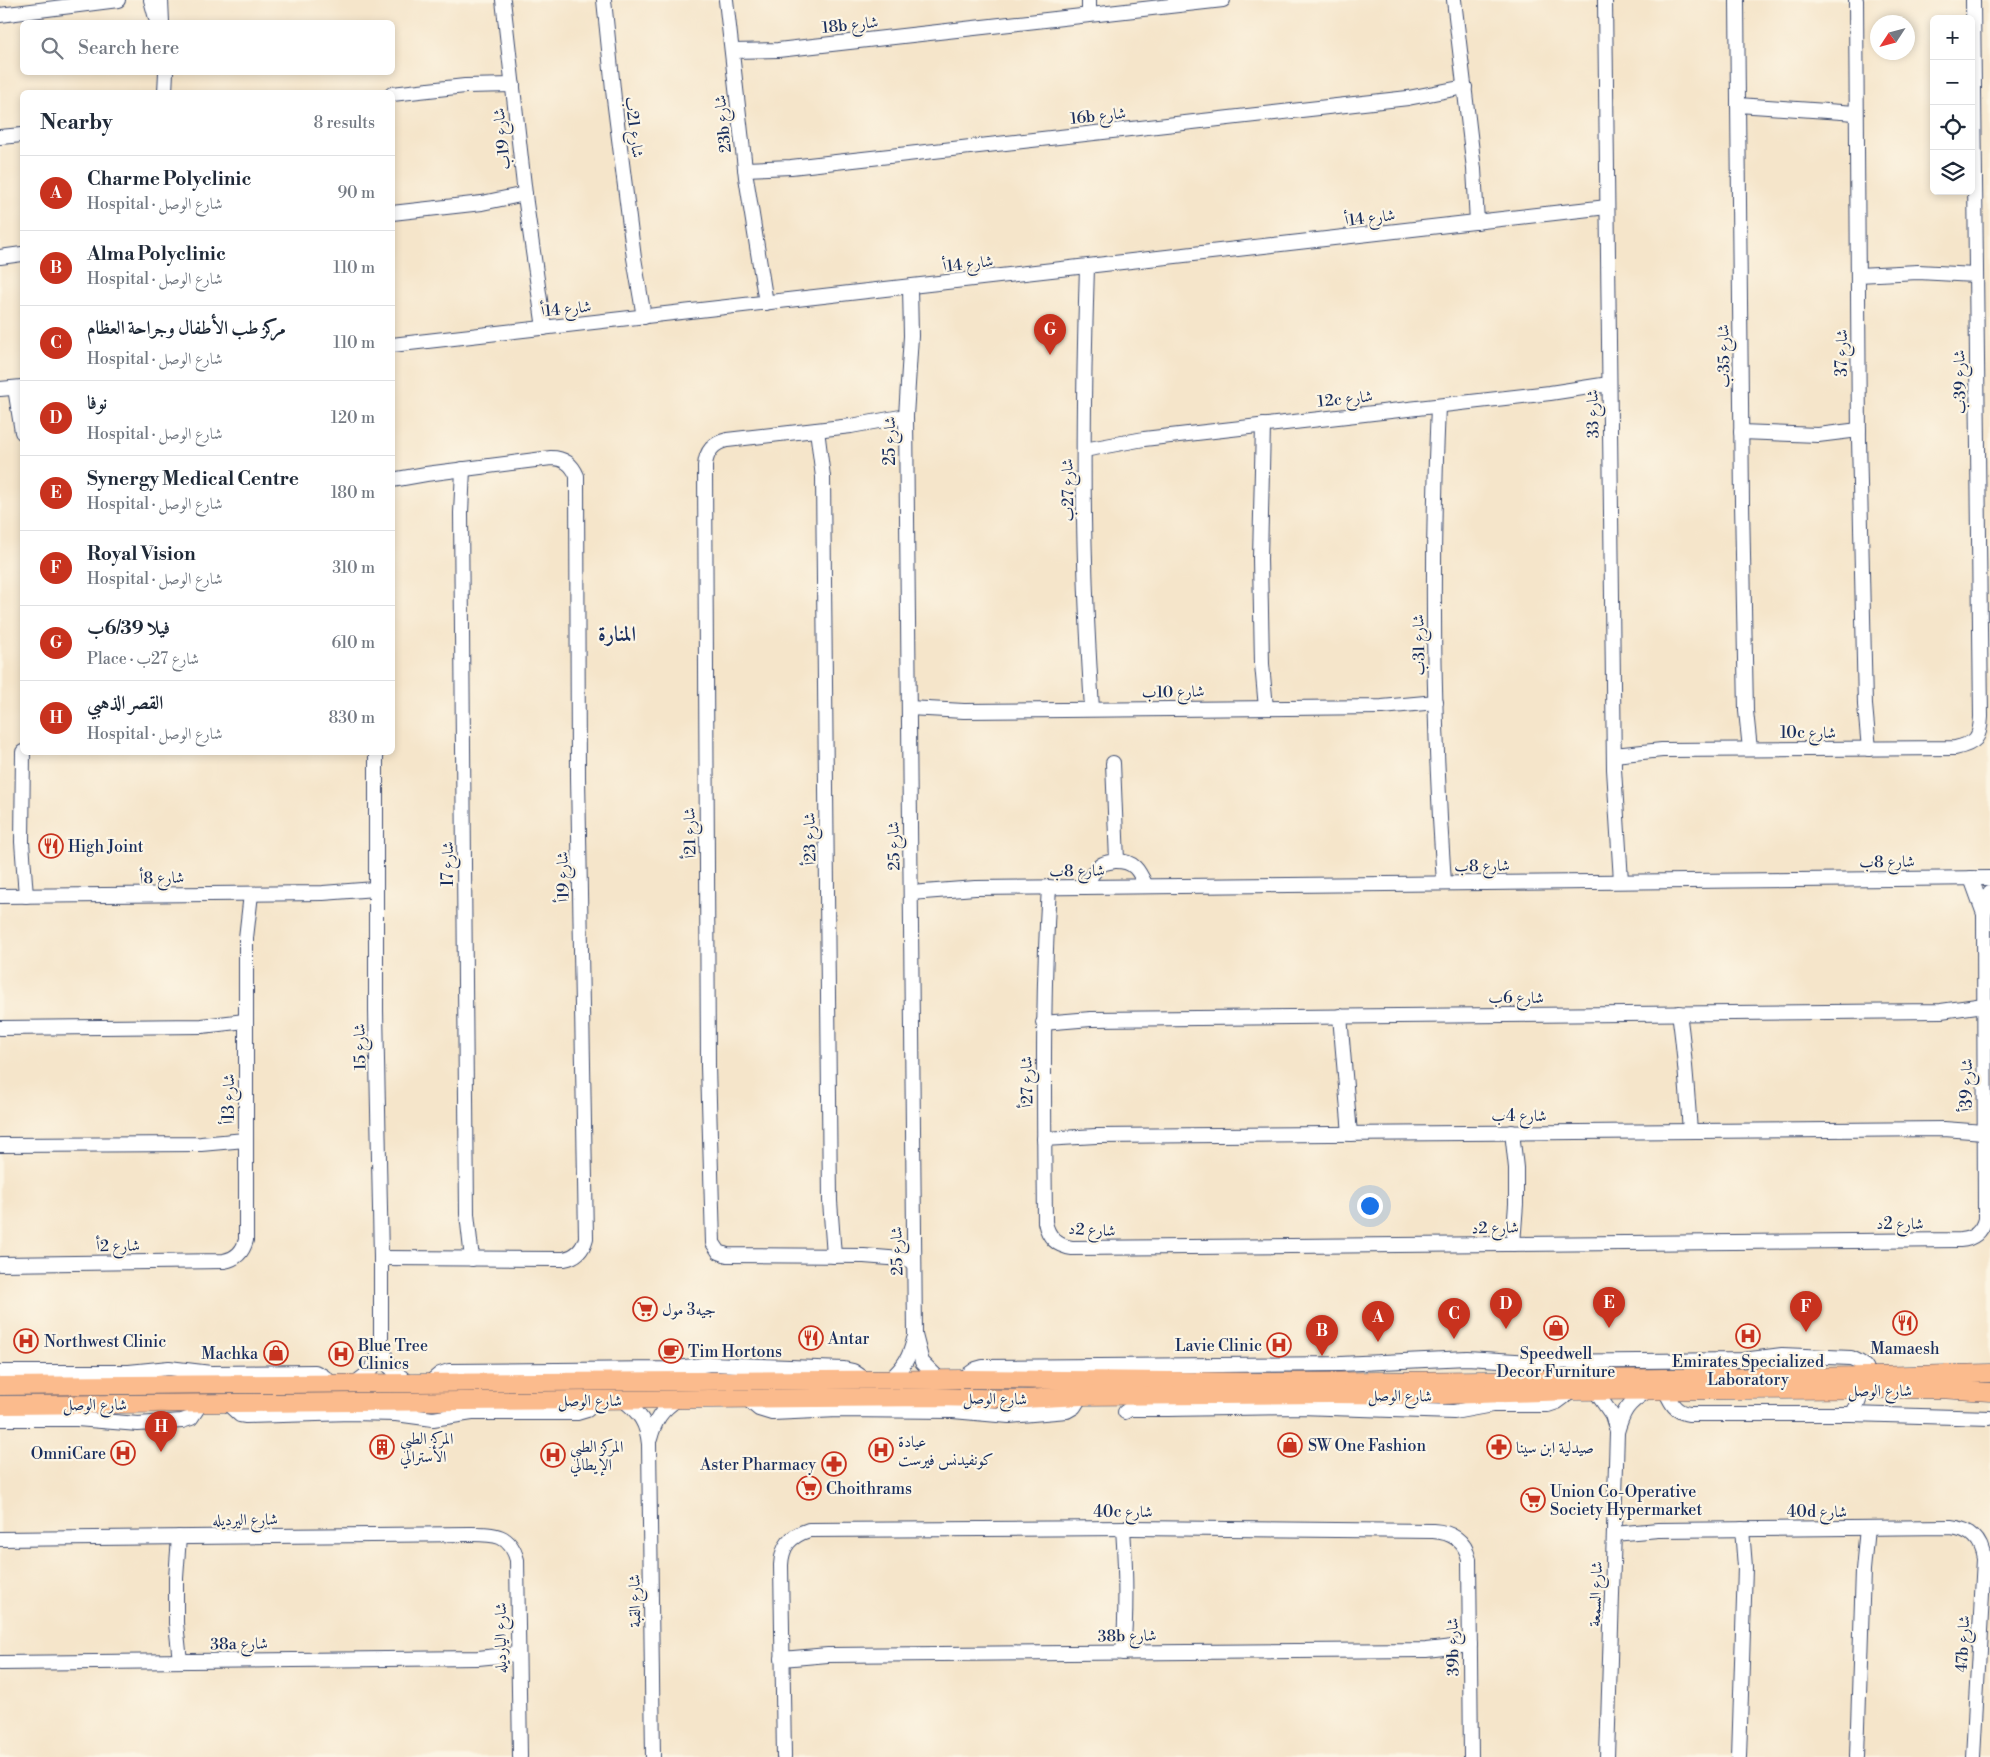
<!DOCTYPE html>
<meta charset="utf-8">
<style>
:root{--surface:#fff;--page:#f2f2f3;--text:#1f2937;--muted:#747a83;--line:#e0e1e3;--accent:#c8321e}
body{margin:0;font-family:"Libre Bodoni",Amiri,serif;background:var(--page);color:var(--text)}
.controls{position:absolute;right:15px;top:15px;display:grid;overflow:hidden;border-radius:8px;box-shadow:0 2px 8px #0003}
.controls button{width:45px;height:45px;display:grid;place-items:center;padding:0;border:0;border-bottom:1px solid var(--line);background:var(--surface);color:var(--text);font:25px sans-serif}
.compass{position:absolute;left:1870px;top:15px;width:45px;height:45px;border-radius:50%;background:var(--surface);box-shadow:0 2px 8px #0003;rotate:234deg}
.you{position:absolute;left:1369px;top:1205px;width:18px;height:18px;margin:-12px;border:4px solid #fff;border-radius:50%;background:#1a73e8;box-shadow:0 0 0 8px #1a73e833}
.badge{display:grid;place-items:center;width:32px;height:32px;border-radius:50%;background:var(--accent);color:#fff;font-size:16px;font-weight:700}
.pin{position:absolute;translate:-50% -41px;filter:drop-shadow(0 1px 2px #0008)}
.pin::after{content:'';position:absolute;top:26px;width:18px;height:15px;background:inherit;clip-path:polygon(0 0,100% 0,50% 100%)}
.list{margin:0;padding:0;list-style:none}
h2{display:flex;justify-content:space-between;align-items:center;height:65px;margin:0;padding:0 20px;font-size:21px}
h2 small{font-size:16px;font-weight:400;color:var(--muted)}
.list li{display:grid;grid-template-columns:32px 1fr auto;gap:15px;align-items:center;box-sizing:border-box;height:75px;padding:0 20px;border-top:1px solid var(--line)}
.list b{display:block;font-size:19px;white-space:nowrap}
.list p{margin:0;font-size:16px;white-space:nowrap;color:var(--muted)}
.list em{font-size:16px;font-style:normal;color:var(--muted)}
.icon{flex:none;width:28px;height:28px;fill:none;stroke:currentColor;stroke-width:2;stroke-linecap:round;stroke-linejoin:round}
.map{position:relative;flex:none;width:1990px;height:1757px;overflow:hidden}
.search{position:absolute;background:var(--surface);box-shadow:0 2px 8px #0003;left:20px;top:20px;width:375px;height:55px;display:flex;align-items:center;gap:12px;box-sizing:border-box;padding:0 18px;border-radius:8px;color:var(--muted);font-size:19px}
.panel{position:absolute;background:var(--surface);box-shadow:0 2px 8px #0003;left:20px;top:90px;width:375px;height:665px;border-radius:8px}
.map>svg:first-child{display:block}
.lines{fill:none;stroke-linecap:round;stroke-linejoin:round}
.minor-casing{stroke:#3c4a6e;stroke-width:16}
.major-casing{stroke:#3c4a6e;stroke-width:19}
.minor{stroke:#fff;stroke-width:14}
.major{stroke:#fbbb8d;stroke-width:18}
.labels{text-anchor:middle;stroke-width:4.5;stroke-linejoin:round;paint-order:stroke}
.street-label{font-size:16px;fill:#1b2f5e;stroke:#fcf5e5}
.poi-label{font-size:16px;fill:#1b2f5e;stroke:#fcf5e5;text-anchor:start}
.district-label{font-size:21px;font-weight:bold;fill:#1b2f5e;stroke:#fcf5e5}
</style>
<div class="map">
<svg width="1990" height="1757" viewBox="0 0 1990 1757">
<rect width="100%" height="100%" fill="#fcf5e5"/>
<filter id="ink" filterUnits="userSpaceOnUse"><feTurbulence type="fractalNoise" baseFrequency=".02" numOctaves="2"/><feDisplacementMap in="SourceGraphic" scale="10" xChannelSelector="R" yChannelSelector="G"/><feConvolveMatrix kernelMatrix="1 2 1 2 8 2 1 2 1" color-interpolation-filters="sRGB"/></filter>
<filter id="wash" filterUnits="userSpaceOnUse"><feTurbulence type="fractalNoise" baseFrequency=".0096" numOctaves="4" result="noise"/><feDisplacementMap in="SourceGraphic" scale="20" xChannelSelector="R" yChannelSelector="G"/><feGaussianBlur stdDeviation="1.12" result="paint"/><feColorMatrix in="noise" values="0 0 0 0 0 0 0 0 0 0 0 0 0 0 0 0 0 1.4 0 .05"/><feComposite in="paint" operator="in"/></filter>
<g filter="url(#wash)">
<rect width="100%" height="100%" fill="#f5e5ca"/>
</g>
<g filter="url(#ink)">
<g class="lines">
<!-- minor casing -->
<g class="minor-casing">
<g id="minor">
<polyline points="151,0 157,22"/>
<polyline points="161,0 162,22"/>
<polyline points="503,0 526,203 544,328"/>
<polyline points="604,0 614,99 634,258 644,317"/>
<polyline points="726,0 746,177 766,303"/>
<polyline points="1089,0 1089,15"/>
<polyline points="1454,0 1474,169 1477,222"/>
<polyline points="1605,0 1614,769 1621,881"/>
<polyline points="1737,0 1742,503 1746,711 1750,749"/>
<polyline points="1856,0 1859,439 1865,705 1869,749"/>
<polyline points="0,15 118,0"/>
<polyline points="732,51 778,50 1223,0"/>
<polyline points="165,92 166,72"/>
<polyline points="392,94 465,86 513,85"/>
<polyline points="1738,105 1856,113"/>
<polyline points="0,137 22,135"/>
<polyline points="745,169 791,167 1408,98 1465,87"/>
<polyline points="392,213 482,203 525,194"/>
<polyline points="0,257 22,254"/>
<path d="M1087,267c-3,98 -5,197 -2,295 1,49 4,98 7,147"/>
<polyline points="1858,275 1918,272 1975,275"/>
<polyline points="910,287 911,336 906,416 915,1335 922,1362 939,1379"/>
<polyline points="392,345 1607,207"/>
<polyline points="15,388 22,432"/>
<polyline points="0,389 22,387"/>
<path d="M1438,406c-7,158 -5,319 6,477"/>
<path d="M906,416l-55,10 -124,14c-14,3 -21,12 -22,26l3,600 5,177 6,9 8,3 137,1 50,4"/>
<polyline points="1263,425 1260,559 1262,664 1266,708"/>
<polyline points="817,430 823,477 830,1201 834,1256"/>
<polyline points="1741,432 1818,435 1859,430"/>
<polyline points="1084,450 1144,439 1550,393 1609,384"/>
<polyline points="463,469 461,513 467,1214 472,1259"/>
<polyline points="909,708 964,711 1382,707 1436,702"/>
<polyline points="23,752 22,842 26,896"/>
<path d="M1614,755l48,-5 293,-2c21,-5 25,-9 26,-31l-8,-717"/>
<polyline points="1113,763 1117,861"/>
<polyline points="1971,878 1984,914"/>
<path d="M1049,887c-7,112 -5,223 -4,335 3,15 12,24 27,26l888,-8c13,-1 22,-8 25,-21l-1,-304 6,-23"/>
<path d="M1084,887c5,-7 10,-18 17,-22 4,-3 10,-3 15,-4 19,0 23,10 30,25"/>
<polyline points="911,893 975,888 1990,878"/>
<polyline points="0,896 323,893 375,889"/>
<path d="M1679,1013c6,39 8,79 11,118"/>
<polyline points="1340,1016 1350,1134"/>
<polyline points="1043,1023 1091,1019 1941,1011 1984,1005"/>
<polyline points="0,1028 202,1026 245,1021"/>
<polyline points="1512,1132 1516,1168 1516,1204 1513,1244"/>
<polyline points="1044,1139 1096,1136 1944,1129 1984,1132"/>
<polyline points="0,1145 201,1144 245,1140"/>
<path d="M381,1258l183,1c12,-2 19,-9 22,-21l-8,-461 -1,-301c-5,-12 -13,-18 -26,-18l-125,16 -34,6"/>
<path d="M0,1264l224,-3c12,-2 19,-9 22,-21v-302l5,-44"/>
<polyline points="381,1344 389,1366 409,1384"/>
<polyline points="0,1372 129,1372 169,1368 211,1373 315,1372 323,1376 334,1385"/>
<path d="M962,1379l14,-10 7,-2 357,-3 127,-6 66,4 210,-2 39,-5 69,3c10,4 16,8 18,18"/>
<path d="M889,1380c15,-13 21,-23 25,-41"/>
<polyline points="429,1383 440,1374 449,1371 668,1369 711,1364 844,1369 853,1371 865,1379"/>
<polyline points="354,1384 367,1374 373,1367 377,1359 381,1341 381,1258 376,1011 376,752"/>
<polyline points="1596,1392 1612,1415 1617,1431"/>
<path d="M1666,1392c5,11 9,20 23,22h162l139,4"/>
<polyline points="1153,1396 1161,1405 1167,1409 1299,1407 1454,1412 1492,1405 1548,1405 1557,1402 1572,1391"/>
<polyline points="747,1399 759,1409 772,1413 838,1410 953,1411 1009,1416 1067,1411 1074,1407 1081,1396"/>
<path d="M623,1400c17,13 24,23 26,44l4,313"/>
<polyline points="227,1403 240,1415 246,1416 351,1413 396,1414 433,1419 472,1413 577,1413 587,1410 599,1399"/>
<polyline points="1125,1412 1130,1409 1167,1409"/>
<polyline points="1851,1414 1858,1403 1863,1390"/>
<polyline points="0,1419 77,1419 138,1424 182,1421 191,1418 201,1403"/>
<path d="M650,1439c5,-19 11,-29 28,-40"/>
<path d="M1123,1528c3,44 4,81 0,125"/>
<path d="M1614,1534l44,-4 293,-3c20,2 30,13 33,32l-11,198"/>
<polyline points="179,1537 176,1578 176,1623 180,1661"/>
<path d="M0,1539l471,-5c24,0 39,0 46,26l3,197"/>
<polyline points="782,1659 828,1655 1426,1650 1470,1645"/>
<polyline points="0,1663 478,1658 517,1654"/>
<path d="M784,1757l-3,-192c1,-19 9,-29 28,-35l322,-2 302,3c18,1 32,9 36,28l2,198"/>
<path d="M1607,1757l10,-325c6,-21 10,-28 29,-40"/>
<polyline points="1739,1757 1745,1567 1742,1529"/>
<polyline points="1857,1757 1863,1570 1867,1528"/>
</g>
</g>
<!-- major casing -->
<g class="major-casing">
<g id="major">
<polyline points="0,1386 962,1379 1274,1382 1869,1376 1990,1373"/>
<polyline points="0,1405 935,1397 1023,1399 1081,1396 1330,1394 1444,1395 1572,1391 1938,1389 1990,1392"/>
</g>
</g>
<!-- minor -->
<use href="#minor" class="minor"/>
<!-- major -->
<use href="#major" class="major"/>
</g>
</g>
<!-- icons -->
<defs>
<g id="restaurant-ring" transform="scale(1.25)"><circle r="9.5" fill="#fcf5e5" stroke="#c8321e" stroke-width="1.5"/><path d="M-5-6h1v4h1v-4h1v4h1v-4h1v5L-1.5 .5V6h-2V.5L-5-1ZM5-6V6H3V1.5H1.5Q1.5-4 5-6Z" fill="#c8321e"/></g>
<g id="supermarket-ring" transform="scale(1.25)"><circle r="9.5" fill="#fcf5e5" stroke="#c8321e" stroke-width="1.5"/><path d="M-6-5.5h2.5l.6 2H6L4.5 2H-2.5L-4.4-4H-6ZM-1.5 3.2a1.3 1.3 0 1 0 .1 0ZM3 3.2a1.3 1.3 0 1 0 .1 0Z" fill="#c8321e"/></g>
<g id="shop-ring" transform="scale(1.25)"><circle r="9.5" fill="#fcf5e5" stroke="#c8321e" stroke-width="1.5"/><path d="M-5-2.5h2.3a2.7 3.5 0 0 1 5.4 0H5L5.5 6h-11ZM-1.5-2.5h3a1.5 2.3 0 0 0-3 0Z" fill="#c8321e"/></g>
<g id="hospital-ring" transform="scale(1.25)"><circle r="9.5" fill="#fcf5e5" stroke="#c8321e" stroke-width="1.5"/><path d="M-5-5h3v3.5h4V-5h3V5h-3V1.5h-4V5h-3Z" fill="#c8321e"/></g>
<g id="cafe-ring" transform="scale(1.25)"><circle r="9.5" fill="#fcf5e5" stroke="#c8321e" stroke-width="1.5"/><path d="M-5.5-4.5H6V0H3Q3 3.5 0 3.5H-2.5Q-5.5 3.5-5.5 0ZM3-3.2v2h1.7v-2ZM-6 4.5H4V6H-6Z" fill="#c8321e"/></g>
<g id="building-ring" transform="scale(1.25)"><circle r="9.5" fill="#fcf5e5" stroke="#c8321e" stroke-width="1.5"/><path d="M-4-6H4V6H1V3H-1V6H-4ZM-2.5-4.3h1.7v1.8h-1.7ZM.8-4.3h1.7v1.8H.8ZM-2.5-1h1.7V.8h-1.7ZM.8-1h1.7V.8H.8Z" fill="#c8321e"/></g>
<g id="pharmacy-ring" transform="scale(1.25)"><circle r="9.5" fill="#fcf5e5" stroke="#c8321e" stroke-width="1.5"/><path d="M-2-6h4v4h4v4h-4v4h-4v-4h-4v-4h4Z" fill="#c8321e"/></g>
</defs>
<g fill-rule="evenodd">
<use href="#restaurant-ring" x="51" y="846"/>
<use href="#supermarket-ring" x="645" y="1309"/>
<use href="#restaurant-ring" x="1905" y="1323"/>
<use href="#shop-ring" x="1556" y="1328"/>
<use href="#hospital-ring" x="1748" y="1336"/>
<use href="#restaurant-ring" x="811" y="1338"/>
<use href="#hospital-ring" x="26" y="1341"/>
<use href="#hospital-ring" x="1279" y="1345"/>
<use href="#cafe-ring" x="671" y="1351"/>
<use href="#shop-ring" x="276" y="1353"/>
<use href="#hospital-ring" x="341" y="1354"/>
<use href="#shop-ring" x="1290" y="1445"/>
<use href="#building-ring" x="382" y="1447"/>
<use href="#pharmacy-ring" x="1499" y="1447"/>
<use href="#hospital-ring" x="881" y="1450"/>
<use href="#hospital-ring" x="123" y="1453"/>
<use href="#hospital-ring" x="553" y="1455"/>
<use href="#pharmacy-ring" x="834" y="1464"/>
<use href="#supermarket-ring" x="809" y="1488"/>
<use href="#supermarket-ring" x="1533" y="1500"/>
</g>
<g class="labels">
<!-- street labels -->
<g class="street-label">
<text transform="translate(850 24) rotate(-6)" y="6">18b شارع</text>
<text transform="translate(1098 115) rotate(-6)" y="6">16b شارع</text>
<text transform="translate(722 124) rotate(-96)" y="6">23b شارع</text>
<text transform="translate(635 127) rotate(83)" y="6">شارع 21ب</text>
<text transform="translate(501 139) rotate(-96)" y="6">شارع 19ب</text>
<text transform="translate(1370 217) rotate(-7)" y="6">شارع 14أ</text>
<text transform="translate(968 263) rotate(-7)" y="6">شارع 14أ</text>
<text transform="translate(566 308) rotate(-6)" y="6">شارع 14أ</text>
<text transform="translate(1841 353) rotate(-90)" y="6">شارع 37</text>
<text transform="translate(1723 356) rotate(-91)" y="6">شارع 35ب</text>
<text transform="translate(1959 382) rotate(-91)" y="6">شارع 39ب</text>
<text transform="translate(1345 398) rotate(-6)" y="6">12c شارع</text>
<text transform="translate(1592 414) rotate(-91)" y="6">شارع 33</text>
<text transform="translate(889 441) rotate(-90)" y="6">شارع 25</text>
<text transform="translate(1067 490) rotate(-91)" y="6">شارع 27ب</text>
<text transform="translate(1418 645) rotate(-91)" y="6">شارع 31ب</text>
<text transform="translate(1173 691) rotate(-1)" y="6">شارع 10ب</text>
<text x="1808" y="738">10c شارع</text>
<text transform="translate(689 833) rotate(-91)" y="6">شارع 21أ</text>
<text transform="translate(809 839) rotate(-91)" y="6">شارع 23أ</text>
<text transform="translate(893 846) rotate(-91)" y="6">شارع 25</text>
<text transform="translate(1887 861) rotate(-1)" y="6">شارع 8ب</text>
<text transform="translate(447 864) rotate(-90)" y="6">شارع 17</text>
<text transform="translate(1482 865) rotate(-1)" y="6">شارع 8ب</text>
<text transform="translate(1077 870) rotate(-1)" y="6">شارع 8ب</text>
<text transform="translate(162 877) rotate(-1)" y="6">شارع 8أ</text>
<text transform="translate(562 877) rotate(-91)" y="6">شارع 19أ</text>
<text x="1516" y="1003">شارع 6ب</text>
<text transform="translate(359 1047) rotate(-91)" y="6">شارع 15</text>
<text transform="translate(1026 1082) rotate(-91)" y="6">شارع 27أ</text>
<text transform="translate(1966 1085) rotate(-90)" y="6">شارع 39أ</text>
<text transform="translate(228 1099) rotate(-90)" y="6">شارع 13أ</text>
<text x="1519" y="1121">شارع 4ب</text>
<text x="1900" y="1229">شارع 2د</text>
<text transform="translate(1495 1227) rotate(-1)" y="6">شارع 2د</text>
<text transform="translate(1092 1229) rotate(3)" y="6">شارع 2د</text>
<text transform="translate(118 1245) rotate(-1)" y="6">شارع 2أ</text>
<text transform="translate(896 1251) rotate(-91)" y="6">شارع 25</text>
<text x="1880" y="1396">شارع الوصل</text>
<text transform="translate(1400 1395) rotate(1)" y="6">شارع الوصل</text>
<text transform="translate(995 1398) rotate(1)" y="6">شارع الوصل</text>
<text x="590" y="1406">شارع الوصل</text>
<text x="95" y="1410">شارع الوصل</text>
<text x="1123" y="1517">40c شارع</text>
<text x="1817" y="1517">40d شارع</text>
<text transform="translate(245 1519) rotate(-1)" y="6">شارع اليرديله</text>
<text transform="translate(1595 1594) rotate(-88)" y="6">شارع السمعة</text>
<text transform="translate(634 1601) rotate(-91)" y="6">شارع القبة</text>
<text transform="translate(1127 1635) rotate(-1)" y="6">38b شارع</text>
<text transform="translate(500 1638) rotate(-90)" y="6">شارع اليارديله</text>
<text transform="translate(239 1643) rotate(-1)" y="6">38a شارع</text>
<text transform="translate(1962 1644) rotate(-87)" y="6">47b شارع</text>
<text transform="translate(1452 1647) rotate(-91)" y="6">39b شارع</text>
</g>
<!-- poi labels -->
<g class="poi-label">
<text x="68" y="852">High Joint</text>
<text x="662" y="1315">جيه3 مول</text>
<text x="828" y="1344">Antar</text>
<text x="44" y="1347">Northwest Clinic</text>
<text x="358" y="1351">Blue Tree<tspan x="358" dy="18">Clinics</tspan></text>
<text x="1262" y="1351" text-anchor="end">Lavie Clinic</text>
<text x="1905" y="1354" text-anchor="middle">Mamaesh</text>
<text x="688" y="1357">Tim Hortons</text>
<text x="258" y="1359" text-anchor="end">Machka</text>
<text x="1556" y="1359" text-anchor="middle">Speedwell<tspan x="1556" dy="18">Decor Furniture</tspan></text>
<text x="1748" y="1367" text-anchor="middle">Emirates Specialized<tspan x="1748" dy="18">Laboratory</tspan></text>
<text x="400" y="1444">المركز الطبي<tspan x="400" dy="18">الأسترالي</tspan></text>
<text x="898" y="1447">عيادة<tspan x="898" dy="18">كونفيدنس فيرست</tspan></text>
<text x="1308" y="1451">SW One Fashion</text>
<text x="570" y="1452">المركز الطبي<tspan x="570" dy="18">الإيطالي</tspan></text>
<text x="1516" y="1453">صيدلية ابن سينا</text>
<text x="106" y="1459" text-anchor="end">OmniCare</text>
<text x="816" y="1470" text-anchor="end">Aster Pharmacy</text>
<text x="826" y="1494">Choithrams</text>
<text x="1550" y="1497">Union Co-Operative<tspan x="1550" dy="18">Society Hypermarket</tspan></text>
</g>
<!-- district labels -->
<g class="district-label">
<text x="617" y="641">المنارة</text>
</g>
</g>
</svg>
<div class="controls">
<button>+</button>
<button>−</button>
<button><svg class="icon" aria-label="locate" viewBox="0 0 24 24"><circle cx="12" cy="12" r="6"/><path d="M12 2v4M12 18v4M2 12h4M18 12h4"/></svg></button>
<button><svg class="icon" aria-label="layers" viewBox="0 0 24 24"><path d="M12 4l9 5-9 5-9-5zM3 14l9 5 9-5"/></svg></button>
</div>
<svg class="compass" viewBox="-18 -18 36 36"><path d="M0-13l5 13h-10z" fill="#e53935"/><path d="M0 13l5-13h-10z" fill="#747a83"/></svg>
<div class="you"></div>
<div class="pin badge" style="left:1378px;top:1342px">A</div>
<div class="pin badge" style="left:1322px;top:1356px">B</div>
<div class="pin badge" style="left:1454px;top:1339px">C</div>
<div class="pin badge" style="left:1506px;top:1329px">D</div>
<div class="pin badge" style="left:1609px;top:1328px">E</div>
<div class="pin badge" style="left:1806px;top:1332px">F</div>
<div class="pin badge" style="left:1050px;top:355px">G</div>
<div class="pin badge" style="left:161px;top:1452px">H</div>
<div class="search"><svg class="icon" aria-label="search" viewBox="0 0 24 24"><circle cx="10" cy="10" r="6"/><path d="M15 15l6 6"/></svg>Search here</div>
<section class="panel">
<h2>Nearby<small>8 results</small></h2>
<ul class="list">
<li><span class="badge">A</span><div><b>Charme Polyclinic</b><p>Hospital · شارع الوصل</p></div><em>90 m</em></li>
<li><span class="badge">B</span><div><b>Alma Polyclinic</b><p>Hospital · شارع الوصل</p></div><em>110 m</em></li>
<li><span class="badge">C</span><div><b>مركز طب الأطفال وجراحة العظام</b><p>Hospital · شارع الوصل</p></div><em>110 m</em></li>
<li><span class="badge">D</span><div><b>نوفا</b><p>Hospital · شارع الوصل</p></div><em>120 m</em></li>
<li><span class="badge">E</span><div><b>Synergy Medical Centre</b><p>Hospital · شارع الوصل</p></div><em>180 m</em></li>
<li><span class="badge">F</span><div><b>Royal Vision</b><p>Hospital · شارع الوصل</p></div><em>310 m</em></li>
<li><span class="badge">G</span><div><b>فيلا 6/39ب</b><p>Place · شارع 27ب</p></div><em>610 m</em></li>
<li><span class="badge">H</span><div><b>القصر الذهبي</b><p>Hospital · شارع الوصل</p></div><em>830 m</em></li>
</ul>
</section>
</div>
